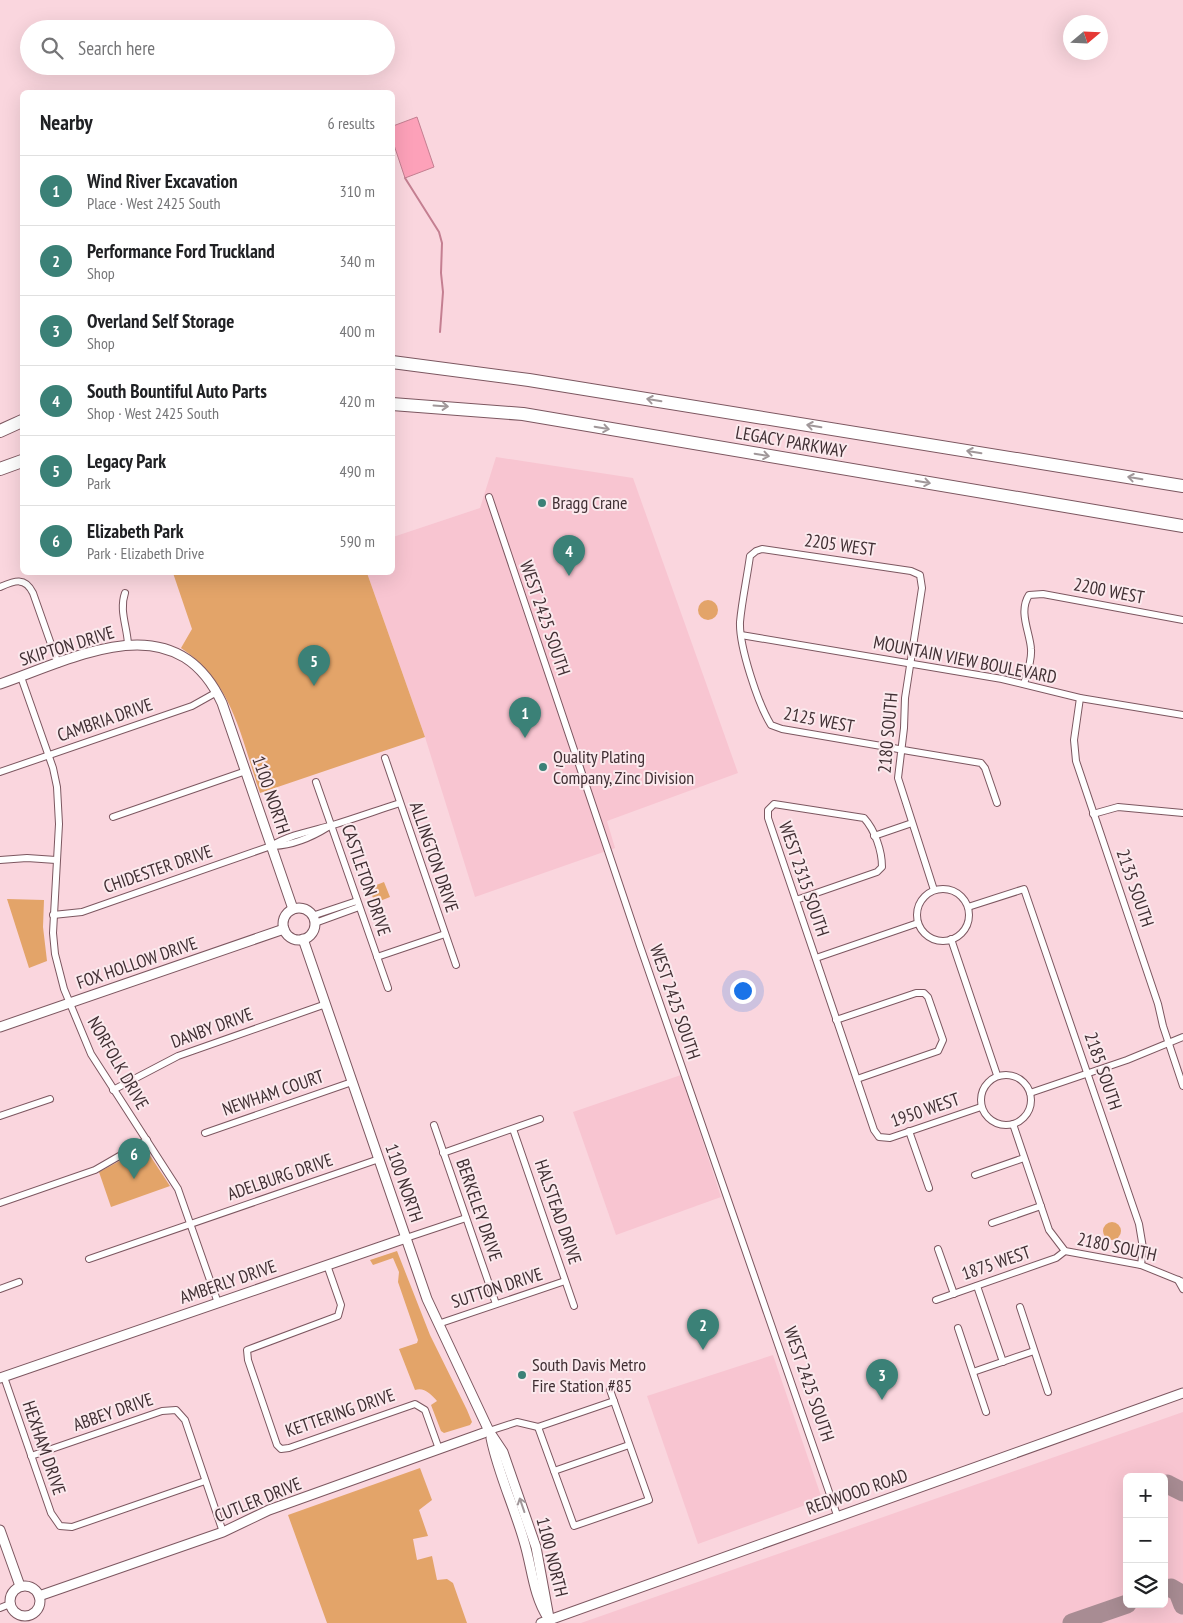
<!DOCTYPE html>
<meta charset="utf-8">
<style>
:root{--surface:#fff;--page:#f2f2f2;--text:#202124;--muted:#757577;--line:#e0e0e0;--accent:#3b8177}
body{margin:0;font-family:"PT Sans Narrow",sans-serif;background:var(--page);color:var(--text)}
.controls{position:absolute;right:15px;bottom:15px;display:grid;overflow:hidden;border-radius:8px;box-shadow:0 5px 20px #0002}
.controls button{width:45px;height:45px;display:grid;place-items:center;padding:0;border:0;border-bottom:1px solid var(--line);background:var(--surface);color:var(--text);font:25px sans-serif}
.compass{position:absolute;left:1063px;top:15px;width:45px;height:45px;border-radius:50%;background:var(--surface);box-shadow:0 5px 20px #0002;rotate:71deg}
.you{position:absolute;left:742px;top:990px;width:18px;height:18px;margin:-12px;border:4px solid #fff;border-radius:50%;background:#1a73e8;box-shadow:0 0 0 8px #1a73e833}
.badge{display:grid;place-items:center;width:32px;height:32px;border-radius:50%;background:var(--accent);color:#fff;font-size:16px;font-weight:700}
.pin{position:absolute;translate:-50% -41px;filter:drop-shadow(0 1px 2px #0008)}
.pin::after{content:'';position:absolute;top:26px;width:18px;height:15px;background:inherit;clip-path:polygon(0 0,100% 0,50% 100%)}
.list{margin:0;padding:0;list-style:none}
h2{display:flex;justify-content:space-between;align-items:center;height:65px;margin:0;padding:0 20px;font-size:21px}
h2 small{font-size:16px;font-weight:400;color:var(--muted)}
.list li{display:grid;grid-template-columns:32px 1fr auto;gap:15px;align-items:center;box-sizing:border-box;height:70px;padding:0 20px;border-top:1px solid var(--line)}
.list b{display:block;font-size:19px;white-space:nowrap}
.list p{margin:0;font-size:16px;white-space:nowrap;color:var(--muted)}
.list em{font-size:16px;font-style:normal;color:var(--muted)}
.icon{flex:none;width:28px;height:28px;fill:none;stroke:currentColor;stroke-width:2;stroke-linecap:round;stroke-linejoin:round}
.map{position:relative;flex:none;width:1183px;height:1623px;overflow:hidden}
.search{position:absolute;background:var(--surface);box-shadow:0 5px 20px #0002;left:20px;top:20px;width:375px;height:55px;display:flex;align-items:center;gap:12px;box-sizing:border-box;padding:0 18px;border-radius:28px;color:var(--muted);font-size:19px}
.panel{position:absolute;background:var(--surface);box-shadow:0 5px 20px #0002;left:20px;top:90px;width:375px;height:485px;border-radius:8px}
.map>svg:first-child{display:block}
.built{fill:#f8c5d1;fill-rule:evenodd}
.green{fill:#e3a469}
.water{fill:#fda1b9;stroke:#c47f91}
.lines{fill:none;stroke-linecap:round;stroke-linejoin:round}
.stream{stroke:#c47f91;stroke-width:2}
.taxiway{stroke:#a88c93;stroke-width:19}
.street-casing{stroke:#7c5760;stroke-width:8}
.secondary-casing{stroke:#7c5760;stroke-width:11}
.highway-casing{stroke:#7c5760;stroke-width:14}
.street{stroke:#fff;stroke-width:6}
.secondary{stroke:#fff;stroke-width:9}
.highway{stroke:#fff;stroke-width:12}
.oneway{stroke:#a09799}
.poi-dot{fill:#3b8177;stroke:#fbe9ed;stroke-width:2}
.labels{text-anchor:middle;stroke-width:4;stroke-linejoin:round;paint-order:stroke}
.street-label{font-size:18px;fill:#402f33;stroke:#fbe9ed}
.poi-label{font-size:18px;fill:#402f33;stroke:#fbe9ed;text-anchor:start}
</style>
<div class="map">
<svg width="1183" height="1623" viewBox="0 0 1183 1623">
<rect width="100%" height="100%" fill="#fad6de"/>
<!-- built -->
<g class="built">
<polygon points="496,457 633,478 738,773 607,821 615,848 475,897 425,737 367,573 392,572 393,537 480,508"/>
<polygon points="681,1075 721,1197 616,1235 573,1112"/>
<polygon points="773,1355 822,1499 698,1544 647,1396"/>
<path d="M1183,1412v211h-602zM1127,1477h37v127h-37z"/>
</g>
<!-- green -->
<g class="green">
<path d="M173,573h194l58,164 -165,56c-19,-55 -27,-111 -79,-145l11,-19z"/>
<circle cx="708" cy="610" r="10"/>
<polygon points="384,882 390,897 375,903 369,888"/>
<polygon points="7,899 44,900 43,927 47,961 29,968"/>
<polygon points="140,1150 147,1151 170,1186 111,1207 99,1172"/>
<circle cx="1112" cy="1231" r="9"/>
<path d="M397,1251l33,84 37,75 5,12 -2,3 -26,8 -3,-2 -10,-26 6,-4c-6,-7 -13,-14 -22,-11l-16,-41 18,-6 1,-3 -20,-58 1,-10 -6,-14 -20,7 -3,-5z"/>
<polygon points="420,1468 432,1500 419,1510 428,1536 413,1539 417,1560 432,1556 437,1580 447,1579 453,1583 467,1623 327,1623 288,1515"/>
</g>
<!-- water -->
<polygon class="water" points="417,117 434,167 405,178 393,142 393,126"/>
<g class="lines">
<!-- stream -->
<polyline class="stream" points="405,178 439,232 442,243 441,273 443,292 440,332"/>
<!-- taxiway -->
<g class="taxiway">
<polyline points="1167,1484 1183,1492"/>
<polyline points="1171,1588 1178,1592 1183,1605"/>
<polyline points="1072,1623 1127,1604"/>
</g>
<!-- street casing -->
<g class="street-casing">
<g id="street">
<polyline points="489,497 640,946 837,1515"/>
<path d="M0,587c14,-6 25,-11 33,6l25,71"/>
<path d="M125,593c-6,17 2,33 3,51"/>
<polyline points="741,635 1002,679 1080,698 1183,715"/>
<polyline points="21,677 53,768 57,787 59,824 53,933 55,954 64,989 91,1054 178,1189 218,1303"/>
<path d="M1024,684c3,-11 8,-23 7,-35 -1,-17 -13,-37 -2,-54l14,-1 140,26"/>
<polyline points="1080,698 1074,740 1076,761 1158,1004 1163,1026 1183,1086"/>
<polyline points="385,758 456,965"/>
<polyline points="0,772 192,706 217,692"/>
<polyline points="316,782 388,988"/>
<polyline points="1093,814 1118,807 1183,813"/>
<polyline points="113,817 246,771"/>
<polyline points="874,836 912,823"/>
<path d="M274,846c19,-1 38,-9 54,-19"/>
<polyline points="0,860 27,858 56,860"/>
<circle cx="943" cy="915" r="26"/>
<path d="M934,890l-36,-112 6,-50 1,-30 17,-110 -2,-13 -9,-4 -149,-22 -6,2 -6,5c-3,22 -8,44 -10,66 -1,24 18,82 31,103l11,4 111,19 16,3 72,12 4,5 12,35"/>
<path d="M796,900l81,-28 5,-5c0,-16 -7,-37 -18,-49l-90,-14 -6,6v8l106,312 5,7 11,1 91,-31"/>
<polyline points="968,907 1024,889 1139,1224 1143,1248 1141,1265"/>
<path d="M53,915l29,-3 189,-66c20,-12 41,-15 62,-21 23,-7 45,-15 67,-22"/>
<polyline points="312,916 357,901"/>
<polyline points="315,923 359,907"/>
<polyline points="951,939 997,1075"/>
<polyline points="377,957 445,934"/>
<polyline points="816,958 918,923"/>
<polyline points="836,1020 916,993 924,993 928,997 943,1040 938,1051 857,1079"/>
<circle cx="1006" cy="1100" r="25"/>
<polyline points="113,1090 178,1056 326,1004"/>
<polyline points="1030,1093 1127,1060 1183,1037"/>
<polyline points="0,1116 50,1099"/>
<polyline points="1013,1124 1049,1230 1065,1251 1141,1265 1183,1282"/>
<polyline points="434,1125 496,1304"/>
<polyline points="513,1129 574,1306"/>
<polyline points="909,1131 929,1188"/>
<polyline points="205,1133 352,1082"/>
<polyline points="443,1153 540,1119"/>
<polyline points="975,1175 1024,1158"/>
<polyline points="0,1203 95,1170 147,1140"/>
<polyline points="992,1223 1041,1206"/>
<polyline points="406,1238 466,1218"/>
<polyline points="938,1249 954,1294"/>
<polyline points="89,1259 379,1159"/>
<polyline points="327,1265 341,1305 338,1316 247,1350 248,1360 277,1445 281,1449 289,1448 415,1404 425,1410 439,1449"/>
<polyline points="1178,1280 1183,1289"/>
<polyline points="977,1286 1003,1362"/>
<polyline points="0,1289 19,1282"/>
<polyline points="936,1300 1056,1258 1065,1251"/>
<polyline points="1020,1307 1048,1392"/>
<polyline points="438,1324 565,1281"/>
<polyline points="958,1328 986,1412"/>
<polyline points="973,1372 1034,1351"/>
<polyline points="4,1377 51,1513 60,1526 72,1527 205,1481"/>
<polyline points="538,1427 574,1526 649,1500 610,1390"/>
<polyline points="489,1431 517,1422 538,1427 614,1401"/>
<polyline points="31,1456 162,1411 176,1410 185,1420 223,1532"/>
<polyline points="554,1471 629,1445"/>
<polyline points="0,1608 10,1604"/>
</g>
</g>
<!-- secondary casing -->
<g class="secondary-casing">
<g id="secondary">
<path d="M0,684c75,-26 175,-82 222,19l71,206"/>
<circle cx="299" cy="924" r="16"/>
<polyline points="303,939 427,1299 489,1431 503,1452 536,1547 550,1623"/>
<polyline points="0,1027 284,929"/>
<polyline points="0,1378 406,1238"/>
<path d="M491,1438c7,35 23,68 33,103 8,26 9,54 24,77"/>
<polyline points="0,1530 20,1586"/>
<circle cx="25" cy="1601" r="15"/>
<polyline points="39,1596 223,1532 269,1510 489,1431"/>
<polyline points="541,1623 1183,1393"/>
</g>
</g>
<!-- highway casing -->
<g class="highway-casing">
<g id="highway">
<polyline points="392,362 529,380 1183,486"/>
<polyline points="392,404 523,414 1183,526"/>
<polyline points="0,431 22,421"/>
<polyline points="0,469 22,461"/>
</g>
</g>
<!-- street -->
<use href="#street" class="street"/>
<!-- secondary -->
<use href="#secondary" class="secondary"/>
<!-- highway -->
<use href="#highway" class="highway"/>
</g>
<!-- one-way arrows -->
<defs><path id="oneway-shaft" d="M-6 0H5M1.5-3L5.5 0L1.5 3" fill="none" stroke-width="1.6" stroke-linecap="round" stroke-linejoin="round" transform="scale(1.25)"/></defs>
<g class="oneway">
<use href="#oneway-shaft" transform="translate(654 400) rotate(-171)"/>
<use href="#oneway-shaft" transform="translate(441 406) rotate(4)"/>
<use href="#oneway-shaft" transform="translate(814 426) rotate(-171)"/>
<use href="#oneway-shaft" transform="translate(602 428) rotate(10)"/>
<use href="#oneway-shaft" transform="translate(974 452) rotate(-171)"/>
<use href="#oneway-shaft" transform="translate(762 455) rotate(10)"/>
<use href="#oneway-shaft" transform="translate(1135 478) rotate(-171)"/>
<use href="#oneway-shaft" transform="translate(923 482) rotate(10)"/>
<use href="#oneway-shaft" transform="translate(522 1505) rotate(-109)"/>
</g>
<!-- markers -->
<g class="poi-dot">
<circle cx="542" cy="503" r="5"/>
<circle cx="543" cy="767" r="5"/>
<circle cx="522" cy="1375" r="5"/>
</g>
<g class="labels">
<!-- street labels -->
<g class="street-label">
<text transform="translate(791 442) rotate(10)" y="6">LEGACY PARKWAY</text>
<text transform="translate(840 545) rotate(8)" y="6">2205 WEST</text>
<text transform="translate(1109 591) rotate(11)" y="6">2200 WEST</text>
<text transform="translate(545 618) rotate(71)" y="6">WEST 2425 SOUTH</text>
<text transform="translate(67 646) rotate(-17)" y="6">SKIPTON DRIVE</text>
<text transform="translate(965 660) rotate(11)" y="6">MOUNTAIN VIEW BOULEVARD</text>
<text transform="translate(105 720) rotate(-19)" y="6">CAMBRIA DRIVE</text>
<text transform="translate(819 720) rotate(11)" y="6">2125 WEST</text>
<text transform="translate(888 733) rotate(-85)" y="6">2180 SOUTH</text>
<text transform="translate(271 795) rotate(71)" y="6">1100 NORTH</text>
<text transform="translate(434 857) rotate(71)" y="6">ALLINGTON DRIVE</text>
<text transform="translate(158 869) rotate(-19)" y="6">CHIDESTER DRIVE</text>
<text transform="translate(804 879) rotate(71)" y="6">WEST 2315 SOUTH</text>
<text transform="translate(366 880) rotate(71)" y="6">CASTLETON DRIVE</text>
<text transform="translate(1135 888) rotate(71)" y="6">2135 SOUTH</text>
<text transform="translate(137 963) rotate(-19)" y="6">FOX HOLLOW DRIVE</text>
<text transform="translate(675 1002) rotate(71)" y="6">WEST 2425 SOUTH</text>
<text transform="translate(212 1028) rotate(-20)" y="6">DANBY DRIVE</text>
<text transform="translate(118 1063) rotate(60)" y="6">NORFOLK DRIVE</text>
<text transform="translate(1103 1071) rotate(71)" y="6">2185 SOUTH</text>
<text transform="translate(273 1093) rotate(-19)" y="6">NEWHAM COURT</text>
<text transform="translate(925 1110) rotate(-19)" y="6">1950 WEST</text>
<text transform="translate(280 1177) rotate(-19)" y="6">ADELBURG DRIVE</text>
<text transform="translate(404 1183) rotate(71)" y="6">1100 NORTH</text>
<text transform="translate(479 1210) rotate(71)" y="6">BERKELEY DRIVE</text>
<text transform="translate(558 1212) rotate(71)" y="6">HALSTEAD DRIVE</text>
<text transform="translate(1117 1247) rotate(12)" y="6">2180 SOUTH</text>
<text transform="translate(996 1263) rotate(-19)" y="6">1875 WEST</text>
<text transform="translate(228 1282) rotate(-19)" y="6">AMBERLY DRIVE</text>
<text transform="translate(497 1288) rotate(-18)" y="6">SUTTON DRIVE</text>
<text transform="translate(809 1384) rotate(71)" y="6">WEST 2425 SOUTH</text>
<text transform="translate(113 1412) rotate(-19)" y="6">ABBEY DRIVE</text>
<text transform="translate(340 1413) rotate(-19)" y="6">KETTERING DRIVE</text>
<text transform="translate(44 1448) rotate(71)" y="6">HEXHAM DRIVE</text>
<text transform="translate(857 1492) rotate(-19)" y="6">REDWOOD ROAD</text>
<text transform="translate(258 1500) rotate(-22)" y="6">CUTLER DRIVE</text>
<text transform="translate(552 1557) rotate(76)" y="6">1100 NORTH</text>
</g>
<!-- poi labels -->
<g class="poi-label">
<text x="552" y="509">Bragg Crane</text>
<text x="553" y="763">Quality Plating<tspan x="553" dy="21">Company, Zinc Division</tspan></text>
<text x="532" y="1371">South Davis Metro<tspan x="532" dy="21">Fire Station #85</tspan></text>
</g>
</g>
</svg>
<div class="controls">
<button>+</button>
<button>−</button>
<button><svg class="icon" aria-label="layers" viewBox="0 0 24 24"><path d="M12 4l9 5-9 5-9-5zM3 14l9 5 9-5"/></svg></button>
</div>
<svg class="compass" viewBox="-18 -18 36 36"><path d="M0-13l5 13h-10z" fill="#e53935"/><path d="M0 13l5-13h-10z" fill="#757577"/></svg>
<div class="you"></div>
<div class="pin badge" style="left:525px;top:738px">1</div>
<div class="pin badge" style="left:703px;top:1350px">2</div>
<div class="pin badge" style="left:882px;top:1400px">3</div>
<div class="pin badge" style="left:569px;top:576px">4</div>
<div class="pin badge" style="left:314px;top:686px">5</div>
<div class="pin badge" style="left:134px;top:1179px">6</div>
<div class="search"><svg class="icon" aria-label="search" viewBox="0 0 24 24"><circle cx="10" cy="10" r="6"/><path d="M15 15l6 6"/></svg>Search here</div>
<section class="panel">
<h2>Nearby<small>6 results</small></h2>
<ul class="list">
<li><span class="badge">1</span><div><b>Wind River Excavation</b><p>Place · West 2425 South</p></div><em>310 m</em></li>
<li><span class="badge">2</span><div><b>Performance Ford Truckland</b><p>Shop</p></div><em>340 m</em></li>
<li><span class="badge">3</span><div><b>Overland Self Storage</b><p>Shop</p></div><em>400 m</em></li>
<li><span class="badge">4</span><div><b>South Bountiful Auto Parts</b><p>Shop · West 2425 South</p></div><em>420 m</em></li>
<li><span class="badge">5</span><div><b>Legacy Park</b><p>Park</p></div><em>490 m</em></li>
<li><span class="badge">6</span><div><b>Elizabeth Park</b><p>Park · Elizabeth Drive</p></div><em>590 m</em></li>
</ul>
</section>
</div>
